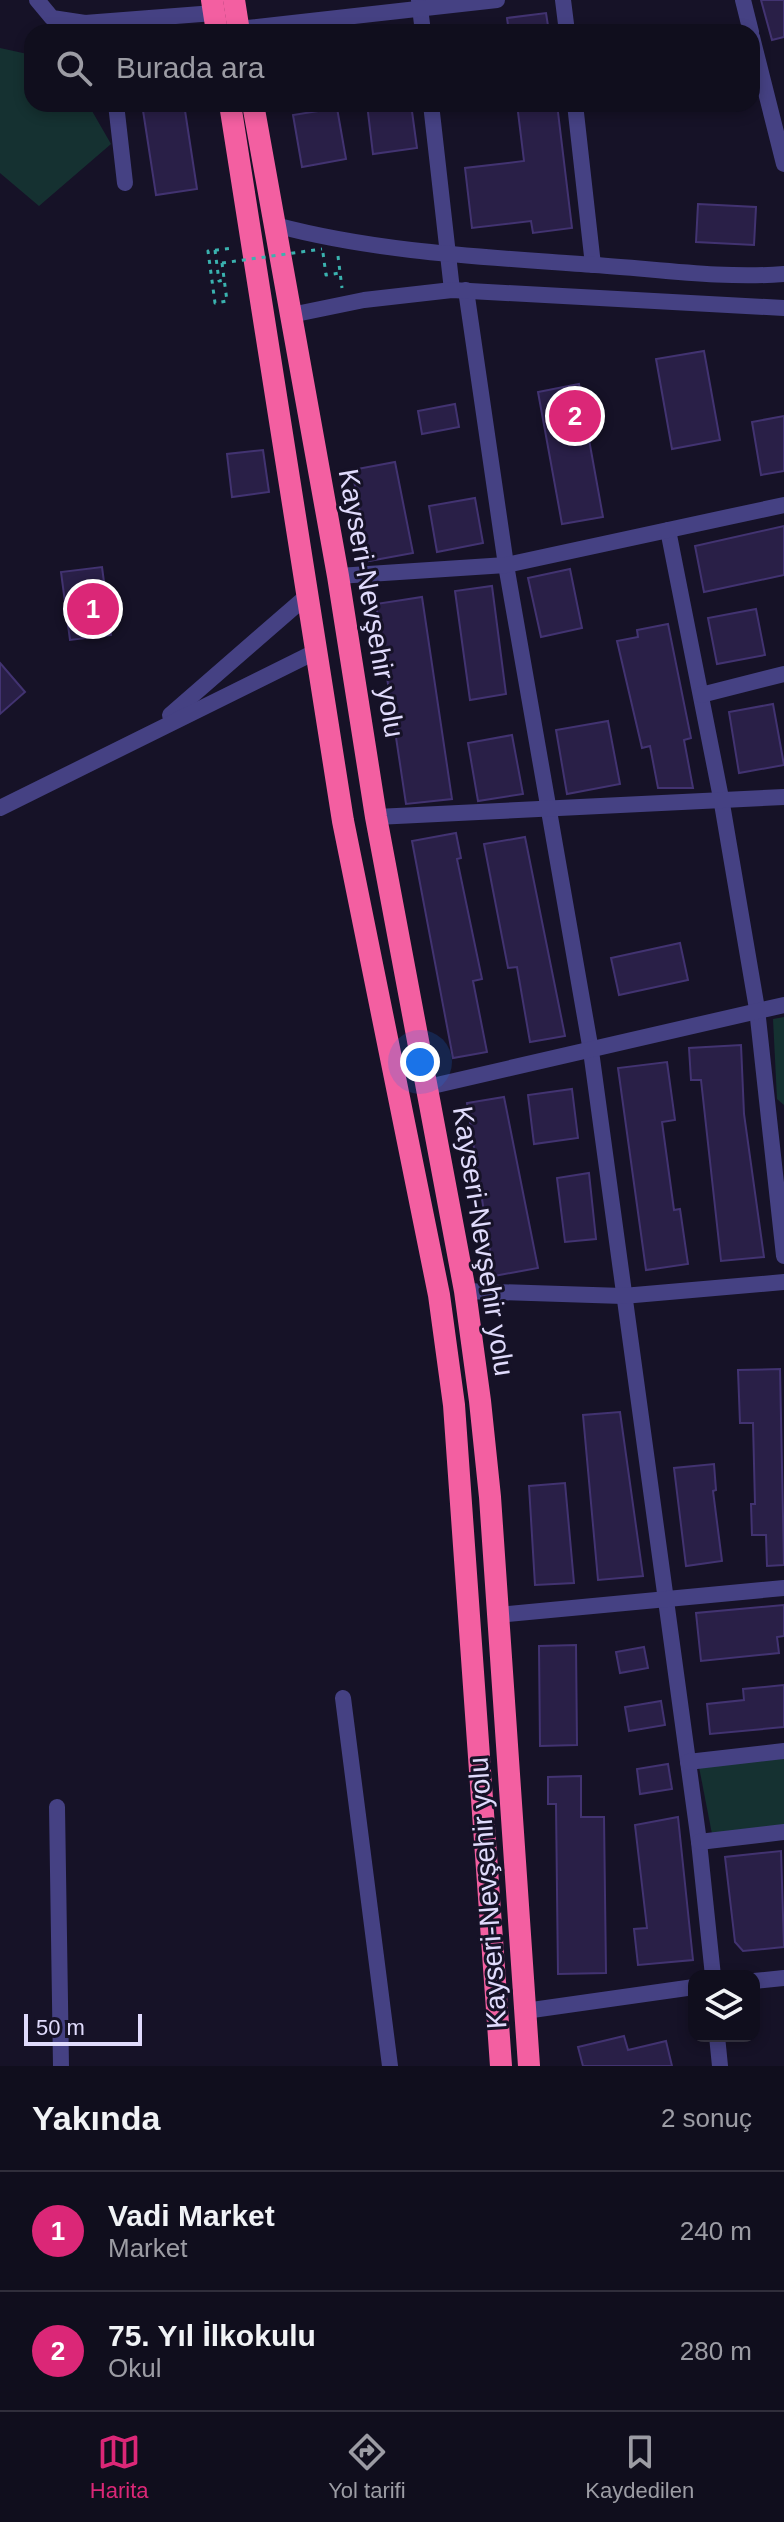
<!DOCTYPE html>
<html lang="tr">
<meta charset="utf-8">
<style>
:root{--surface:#100e1d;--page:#1e1c2a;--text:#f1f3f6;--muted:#9c9ca4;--line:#302e3b;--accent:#db2777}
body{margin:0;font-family:Helvetica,sans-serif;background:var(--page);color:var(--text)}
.controls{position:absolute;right:24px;bottom:24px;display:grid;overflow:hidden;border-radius:16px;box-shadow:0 4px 12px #0003}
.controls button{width:72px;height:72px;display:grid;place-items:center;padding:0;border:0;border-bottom:2px solid var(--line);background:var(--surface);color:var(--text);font:40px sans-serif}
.scale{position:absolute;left:24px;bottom:20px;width:118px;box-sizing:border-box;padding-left:8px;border:4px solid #e0dbfc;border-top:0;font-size:22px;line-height:28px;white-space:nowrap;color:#e0dbfc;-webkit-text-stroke:6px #161227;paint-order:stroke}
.you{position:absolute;left:420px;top:1062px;width:28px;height:28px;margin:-20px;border:6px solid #fff;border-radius:50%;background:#1a73e8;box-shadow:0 0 0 12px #1a73e833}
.badge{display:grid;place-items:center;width:52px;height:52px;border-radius:50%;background:var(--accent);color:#fff;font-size:26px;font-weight:700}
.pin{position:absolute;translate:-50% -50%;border:4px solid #fff;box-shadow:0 2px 8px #0006}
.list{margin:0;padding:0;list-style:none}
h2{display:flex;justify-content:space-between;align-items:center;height:104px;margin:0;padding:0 32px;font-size:34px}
h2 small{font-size:26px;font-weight:400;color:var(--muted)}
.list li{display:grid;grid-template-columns:52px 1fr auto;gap:24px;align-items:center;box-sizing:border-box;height:120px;padding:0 32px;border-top:2px solid var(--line)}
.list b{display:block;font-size:30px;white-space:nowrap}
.list p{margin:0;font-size:26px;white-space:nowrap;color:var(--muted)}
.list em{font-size:26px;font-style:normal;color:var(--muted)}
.icon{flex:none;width:44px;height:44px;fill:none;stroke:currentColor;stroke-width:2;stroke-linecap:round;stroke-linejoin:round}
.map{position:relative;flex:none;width:784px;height:2066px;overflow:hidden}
.search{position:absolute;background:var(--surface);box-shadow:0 4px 12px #0003;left:24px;right:24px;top:24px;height:88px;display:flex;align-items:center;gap:20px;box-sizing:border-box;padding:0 28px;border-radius:24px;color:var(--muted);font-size:30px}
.sheet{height:344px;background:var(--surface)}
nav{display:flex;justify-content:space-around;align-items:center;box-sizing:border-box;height:112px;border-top:2px solid var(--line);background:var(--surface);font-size:22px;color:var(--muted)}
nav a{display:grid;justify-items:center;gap:4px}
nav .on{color:var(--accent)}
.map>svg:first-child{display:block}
.green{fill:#153131}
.building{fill:#291f47;stroke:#423371;stroke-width:2}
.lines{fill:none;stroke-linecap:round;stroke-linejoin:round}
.path{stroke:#3ab2af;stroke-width:3;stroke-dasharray:4 6;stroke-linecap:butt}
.minor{stroke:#454183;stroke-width:16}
.highway{stroke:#f35fa1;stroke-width:22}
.path-bridge{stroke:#3ab2af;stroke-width:3;stroke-dasharray:4 6;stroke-linecap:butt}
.labels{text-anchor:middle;stroke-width:6;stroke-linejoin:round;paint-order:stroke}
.street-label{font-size:28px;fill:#e0dbfc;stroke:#161227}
</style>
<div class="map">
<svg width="784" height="2066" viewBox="0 0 784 2066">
<rect width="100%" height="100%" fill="#161227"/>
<!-- green -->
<g class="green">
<polygon points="0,48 32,55 32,104 88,104 111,144 39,206 0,173"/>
<polygon points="784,1017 784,1105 777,1099 773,1019"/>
<polygon points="784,1756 784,1825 712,1834 699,1767"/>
</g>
<!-- building -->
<g class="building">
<polygon points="761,0 784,0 784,37 772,40"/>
<polygon points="546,13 549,32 509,32 507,18"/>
<polygon points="142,104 184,104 197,189 156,195"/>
<polygon points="367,104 411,104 417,148 373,154"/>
<polygon points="517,104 557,104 572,228 533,233 531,221 472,228 465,168 524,161"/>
<polygon points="337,108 346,159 302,167 293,115"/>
<polygon points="698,204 756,207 754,245 696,242"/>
<polygon points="704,351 720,440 672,449 656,359"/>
<polygon points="579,384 603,517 562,524 538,392"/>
<polygon points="455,404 459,427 422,434 418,411"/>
<polygon points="784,416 784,471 761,475 752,422"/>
<polygon points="263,450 269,492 232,497 227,454"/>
<polygon points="395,462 413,553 369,561 352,470"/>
<polygon points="475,498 483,543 437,552 429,506"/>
<polygon points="784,526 784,575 704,592 695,546"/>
<polygon points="102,567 111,635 70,640 61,572"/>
<polygon points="570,569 582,628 541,637 528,578"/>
<polygon points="492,586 506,694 470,700 455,591"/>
<polygon points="422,597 452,799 406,804 376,604"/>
<polygon points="756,609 765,655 717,664 708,618"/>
<polygon points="668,624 691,738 684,740 693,788 658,788 650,746 642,748 617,641 638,637 637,630"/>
<polygon points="0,663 25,692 0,714"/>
<polygon points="773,704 784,765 739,773 729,712"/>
<polygon points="608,721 620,784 567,794 556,730"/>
<polygon points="512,735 523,794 478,801 468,743"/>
<polygon points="456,833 461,858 457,859 482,979 473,981 487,1052 453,1058 412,841"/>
<polygon points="525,837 565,1036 530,1042 517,967 508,968 484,844"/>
<polygon points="680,943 688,980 619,995 611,958"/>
<polygon points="741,1045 744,1114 764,1257 721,1261 701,1080 691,1080 689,1048"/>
<polygon points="667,1062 675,1120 662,1122 674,1210 680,1209 688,1264 646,1270 618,1068"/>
<polygon points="572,1089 578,1138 534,1144 528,1095"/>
<polygon points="504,1097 538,1268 494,1276 467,1103"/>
<polygon points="589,1173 596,1239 565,1242 557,1178"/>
<polygon points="780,1369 784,1565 767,1566 766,1535 752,1535 751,1504 755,1504 753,1423 740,1423 738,1370"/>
<polygon points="620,1412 643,1576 598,1580 583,1415"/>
<polygon points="714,1464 716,1490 713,1491 722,1561 686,1566 674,1468"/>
<polygon points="565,1483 574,1583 535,1585 529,1486"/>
<polygon points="784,1605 784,1636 777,1637 779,1653 701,1661 696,1613"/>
<polygon points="576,1645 577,1745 540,1746 539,1646"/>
<polygon points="644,1647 648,1668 620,1673 616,1652"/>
<polygon points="784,1685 784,1727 710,1734 707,1704 744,1700 743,1689"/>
<polygon points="661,1701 665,1725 629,1731 625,1707"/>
<polygon points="668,1764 672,1789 640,1794 637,1769"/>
<polygon points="581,1776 581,1817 604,1817 606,1973 558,1974 556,1804 548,1804 548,1777"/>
<polygon points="678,1817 693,1960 638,1965 634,1929 647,1928 635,1825"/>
<polygon points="781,1851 784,1947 743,1951 735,1942 725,1857"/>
<polygon points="624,2036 628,2050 666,2041 672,2066 583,2066 578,2047"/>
</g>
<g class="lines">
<!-- path -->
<g class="path">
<polyline points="215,250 219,281 224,280"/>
<polyline points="323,253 326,275 340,273"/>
<polyline points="338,256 342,288"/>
<polyline points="222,263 227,301 215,303 208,251 234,248"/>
</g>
<!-- minor -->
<g class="minor">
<polyline points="37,0 52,18 85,23 214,13"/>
<polyline points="419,0 423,32"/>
<polyline points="563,0 567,32"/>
<polyline points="743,0 751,32"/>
<polyline points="239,29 497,0"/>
<polyline points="752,37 784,164"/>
<polyline points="116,104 125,183"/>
<polyline points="431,104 452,290"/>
<polyline points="575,104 593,265"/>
<path d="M275,225c105,28 213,32 320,40 62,4 127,14 189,9"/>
<polyline points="466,290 506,565 591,1051 699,1842 713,1976"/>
<polyline points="291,315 364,300 452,290 784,308"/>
<polyline points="668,530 721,798 757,1009 784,1256"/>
<polyline points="338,576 506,565 784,505"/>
<polyline points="701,695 784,674"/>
<polyline points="170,715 308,595"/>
<polyline points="0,808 317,651"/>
<polyline points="376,817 784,797"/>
<polyline points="428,1087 784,1005"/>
<polyline points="465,1291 623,1296 784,1282"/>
<polyline points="497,1615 784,1588"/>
<polyline points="343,1698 390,2066"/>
<polyline points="688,1762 784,1751"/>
<polyline points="57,1807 61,2066"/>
<polyline points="699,1842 784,1832"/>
<polyline points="754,1981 784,1978"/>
<polyline points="525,2011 694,1987"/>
<polyline points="717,2036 720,2066"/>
</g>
<!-- highway -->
<g class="highway">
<polyline points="212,0 217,32"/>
<polyline points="234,0 239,32"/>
<polyline points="230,104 343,821 439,1295 454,1405 501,2066"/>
<polyline points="253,104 338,576 376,817 465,1291 480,1401 490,1497 529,2066"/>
</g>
<!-- path-bridge -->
<polyline class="path-bridge" points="222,263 322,249"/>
</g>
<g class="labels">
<!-- street labels -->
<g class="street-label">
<text transform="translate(372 603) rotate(80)" y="10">Kayseri-Nevşehir yolu</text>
<text transform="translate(484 1241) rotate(81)" y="10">Kayseri-Nevşehir yolu</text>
<text transform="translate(487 1893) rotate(-94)" y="10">Kayseri-Nevşehir yolu</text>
</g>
</g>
</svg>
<div class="controls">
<button><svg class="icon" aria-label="layers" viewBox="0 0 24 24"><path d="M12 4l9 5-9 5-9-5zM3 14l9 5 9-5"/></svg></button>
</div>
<div class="scale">50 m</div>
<div class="you"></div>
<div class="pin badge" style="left:93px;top:609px">1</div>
<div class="pin badge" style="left:575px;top:416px">2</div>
<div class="search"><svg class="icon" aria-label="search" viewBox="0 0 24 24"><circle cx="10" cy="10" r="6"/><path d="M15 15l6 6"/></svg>Burada ara</div>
</div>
<section class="sheet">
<h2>Yakında<small>2 sonuç</small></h2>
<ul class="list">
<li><span class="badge">1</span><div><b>Vadi Market</b><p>Market</p></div><em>240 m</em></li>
<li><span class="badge">2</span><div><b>75. Yıl İlkokulu</b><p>Okul</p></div><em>280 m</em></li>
</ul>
</section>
<nav>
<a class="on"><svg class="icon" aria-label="map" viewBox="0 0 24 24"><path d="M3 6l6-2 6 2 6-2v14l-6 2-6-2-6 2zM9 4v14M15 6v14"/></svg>Harita</a>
<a><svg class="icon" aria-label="directions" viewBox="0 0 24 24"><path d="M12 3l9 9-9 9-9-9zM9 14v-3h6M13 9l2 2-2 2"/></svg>Yol tarifi</a>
<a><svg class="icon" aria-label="saved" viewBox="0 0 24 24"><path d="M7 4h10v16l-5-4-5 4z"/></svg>Kaydedilen</a>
</nav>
